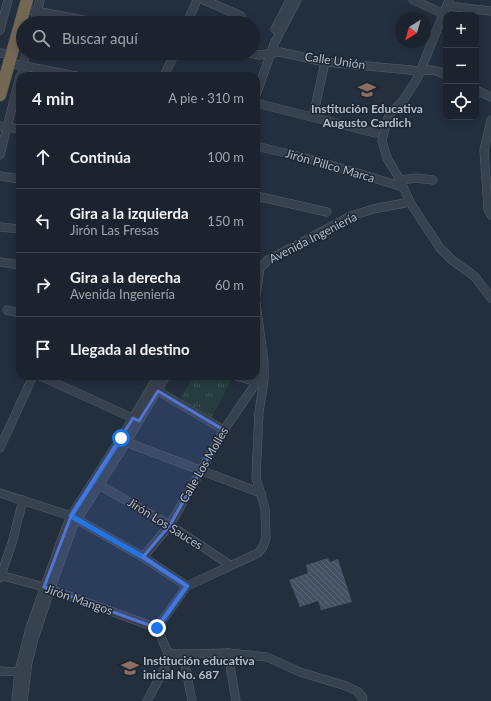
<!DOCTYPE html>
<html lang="es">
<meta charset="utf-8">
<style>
:root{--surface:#1b232e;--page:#242b36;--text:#f1f3f6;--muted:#a0a4aa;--line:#39404a}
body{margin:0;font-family:Lato,sans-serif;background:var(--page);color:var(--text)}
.controls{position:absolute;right:12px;top:12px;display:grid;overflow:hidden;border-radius:8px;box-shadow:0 2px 10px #0003}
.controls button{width:36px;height:36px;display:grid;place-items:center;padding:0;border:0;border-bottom:1px solid var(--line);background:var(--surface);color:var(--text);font:20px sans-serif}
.compass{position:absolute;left:395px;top:12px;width:36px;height:36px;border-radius:50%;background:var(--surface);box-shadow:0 2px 10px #0003;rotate:217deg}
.stop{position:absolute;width:12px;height:12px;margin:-9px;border:3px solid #1a73e8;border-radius:50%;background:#fff}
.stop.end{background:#1a73e8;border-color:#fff;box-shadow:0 1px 4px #0008}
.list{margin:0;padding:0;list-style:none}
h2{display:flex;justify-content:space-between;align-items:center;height:52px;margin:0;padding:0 16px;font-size:17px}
h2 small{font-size:13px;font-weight:400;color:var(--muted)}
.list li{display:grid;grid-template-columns:26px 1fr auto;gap:12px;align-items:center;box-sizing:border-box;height:64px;padding:0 16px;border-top:1px solid var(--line)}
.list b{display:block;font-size:15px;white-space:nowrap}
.list p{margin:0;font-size:13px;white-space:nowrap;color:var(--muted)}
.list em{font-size:13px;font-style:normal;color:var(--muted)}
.icon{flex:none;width:22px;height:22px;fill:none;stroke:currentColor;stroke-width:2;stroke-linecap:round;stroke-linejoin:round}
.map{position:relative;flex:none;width:491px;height:701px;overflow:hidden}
.search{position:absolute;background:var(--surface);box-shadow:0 2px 10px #0003;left:16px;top:16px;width:244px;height:44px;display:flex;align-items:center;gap:10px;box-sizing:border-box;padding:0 14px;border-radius:22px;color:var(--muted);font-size:15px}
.panel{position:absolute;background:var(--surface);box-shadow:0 2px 10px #0003;left:16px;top:72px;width:244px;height:308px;border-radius:12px}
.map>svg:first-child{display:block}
.park{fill:url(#park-tufts)}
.building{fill:url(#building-back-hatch)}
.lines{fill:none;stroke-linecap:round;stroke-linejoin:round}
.minor-casing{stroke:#565f6c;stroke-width:9}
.highway-casing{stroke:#434c59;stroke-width:13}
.minor{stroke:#38414e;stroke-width:8}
.highway{stroke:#746855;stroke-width:12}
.route{stroke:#1a73e8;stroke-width:5}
.marked{fill:#5274d3;fill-opacity:0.2;stroke:#5274d3;stroke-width:3;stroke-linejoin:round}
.labels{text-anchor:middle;stroke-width:3;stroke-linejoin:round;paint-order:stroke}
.street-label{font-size:12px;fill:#b4bcc9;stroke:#1d2633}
.poi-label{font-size:12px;font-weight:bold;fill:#b4bcc9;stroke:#1d2633}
</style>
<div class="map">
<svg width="491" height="701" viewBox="0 0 491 701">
<defs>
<pattern id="park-tufts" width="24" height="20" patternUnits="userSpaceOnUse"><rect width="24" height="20" fill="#263c3f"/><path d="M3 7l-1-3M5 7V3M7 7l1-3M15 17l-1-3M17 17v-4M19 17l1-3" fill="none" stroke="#435659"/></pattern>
<pattern id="building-back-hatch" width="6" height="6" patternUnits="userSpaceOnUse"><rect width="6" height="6" fill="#455162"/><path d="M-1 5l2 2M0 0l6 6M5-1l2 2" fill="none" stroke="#5d6877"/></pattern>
</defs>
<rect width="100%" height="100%" fill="#242f3e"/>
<!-- park -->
<polygon class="park" points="193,376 219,376 231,380 212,417 180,400"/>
<!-- building -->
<polygon class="building" points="328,558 330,562 338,559 352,602 321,610 318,601 300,607 289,580 308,573 306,565"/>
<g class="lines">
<!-- minor casing -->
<g class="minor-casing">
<g id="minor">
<polyline points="204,0 241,16"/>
<polyline points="413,0 444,14"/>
<polyline points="449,0 417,79 404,99 389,115 386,124 382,141 387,158 400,180 411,204 440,248 453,261 469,272 476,278 491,298"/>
<polyline points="447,6 491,11"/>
<polyline points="25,9 99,23"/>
<polyline points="34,23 40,0"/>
<polyline points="187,23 197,0"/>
<polyline points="275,29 290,0"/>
<polyline points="0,30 8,0"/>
<polyline points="0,53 12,54"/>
<path d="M250,53l9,2 21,-3 45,10 96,9c10,-2 16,-1 25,4"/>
<polyline points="9,63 76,76"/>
<polyline points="22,70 26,53"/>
<polyline points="164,76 175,53"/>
<polyline points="476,90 491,97"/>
<polyline points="256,95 274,44 297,0"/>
<polyline points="256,103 375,133"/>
<polyline points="313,117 325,62"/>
<polyline points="491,120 484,150 488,209 491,215"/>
<polyline points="0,126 20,129"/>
<polyline points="256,146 314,160 403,187"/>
<polyline points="0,155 20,76"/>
<polyline points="0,176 20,179"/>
<polyline points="400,180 416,178 433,180"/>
<polyline points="256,196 327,212"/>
<polyline points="0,227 20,229"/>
<polyline points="0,262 20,265"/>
<polyline points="256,295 260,268 268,260 351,216 373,209 410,202"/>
<polyline points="7,310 20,313"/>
<polyline points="40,376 137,420"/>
<polyline points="236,376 257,382"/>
<polyline points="158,391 224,430"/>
<polyline points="127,441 131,444 261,493"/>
<polyline points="0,448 33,376"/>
<polyline points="99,485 170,525 230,565"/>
<polyline points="0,493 71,516 143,557 187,586"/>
<polyline points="143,557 170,525 224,430 263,373"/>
<polyline points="0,575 44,587 157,628"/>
<polyline points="0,578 12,543 23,500"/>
<polyline points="157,628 187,586 258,553 263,547 266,538 265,508 256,478 259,412 264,380 264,362 256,303"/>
<polyline points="168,653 183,654 228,653 267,657 300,672 346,686 357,691 363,698 362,701"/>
<polyline points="228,653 236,701"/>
<polyline points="183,654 192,701"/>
<polyline points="0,671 24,672"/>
<polyline points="16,701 19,671 30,628 64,533 71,516 121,438 158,376"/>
<polyline points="23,701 28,662 34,639 47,599 73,526 122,449 166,376"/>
<polyline points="147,701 165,668 168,653 157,628"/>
</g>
</g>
<!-- highway casing -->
<g class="highway-casing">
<polyline id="highway" points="0,95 27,0"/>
</g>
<!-- minor -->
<use href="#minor" class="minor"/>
<!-- highway -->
<use href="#highway" class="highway"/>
</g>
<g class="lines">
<!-- route -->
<polyline class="route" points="121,438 71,516 143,557 187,586 157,628"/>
</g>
<!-- marked area -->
<path class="marked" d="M158,391l66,39 -54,95 -27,32 44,29 -30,42 -113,-41 27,-71 62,-98 6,3z"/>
<!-- icons -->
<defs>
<g id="school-bare" transform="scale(1.38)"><path d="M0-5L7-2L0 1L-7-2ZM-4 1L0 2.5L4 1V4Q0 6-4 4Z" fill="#8d6e63" stroke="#1d2633" stroke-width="2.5" paint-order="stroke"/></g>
</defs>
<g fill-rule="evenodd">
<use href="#school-bare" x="367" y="90"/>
<use href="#school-bare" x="130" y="668"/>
</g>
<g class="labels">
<!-- street labels -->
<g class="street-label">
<text transform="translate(335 61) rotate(8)" y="4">Calle Unión</text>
<text transform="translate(330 166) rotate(16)" y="4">Jirón Pillco Marca</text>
<text transform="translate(313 238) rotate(-27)" y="4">Avenida Ingeniería</text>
<text transform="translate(204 465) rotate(-60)" y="4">Calle Los Molles</text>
<text transform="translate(165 524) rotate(32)" y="4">Jirón Los Sauces</text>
<text transform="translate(79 600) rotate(19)" y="4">Jirón Mangos</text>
</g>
<!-- poi labels -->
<g class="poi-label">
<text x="367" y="113">Institución Educativa<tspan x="367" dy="14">Augusto Cardich</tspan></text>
<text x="143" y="665" text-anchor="start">Institución educativa<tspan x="143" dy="14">inicial No. 687</tspan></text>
</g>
</g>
</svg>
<div class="controls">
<button>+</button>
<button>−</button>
<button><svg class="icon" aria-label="locate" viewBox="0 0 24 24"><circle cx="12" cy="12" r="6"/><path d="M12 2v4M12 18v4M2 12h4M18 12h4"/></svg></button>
</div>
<svg class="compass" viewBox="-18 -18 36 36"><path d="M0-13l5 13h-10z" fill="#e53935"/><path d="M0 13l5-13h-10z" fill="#a0a4aa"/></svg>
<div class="stop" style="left:121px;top:438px"></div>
<div class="stop end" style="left:157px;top:628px"></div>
<div class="search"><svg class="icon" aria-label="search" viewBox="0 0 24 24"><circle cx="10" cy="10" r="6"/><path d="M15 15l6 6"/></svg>Buscar aquí</div>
<section class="panel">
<h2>4 min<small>A pie · 310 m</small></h2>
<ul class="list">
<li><svg class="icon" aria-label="ahead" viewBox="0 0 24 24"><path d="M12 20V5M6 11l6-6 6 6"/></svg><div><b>Continúa</b></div><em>100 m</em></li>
<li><svg class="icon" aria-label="left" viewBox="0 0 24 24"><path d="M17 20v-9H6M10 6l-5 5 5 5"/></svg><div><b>Gira a la izquierda</b><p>Jirón Las Fresas</p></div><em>150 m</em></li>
<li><svg class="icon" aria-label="right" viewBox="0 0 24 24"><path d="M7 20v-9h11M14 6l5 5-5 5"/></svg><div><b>Gira a la derecha</b><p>Avenida Ingeniería</p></div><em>60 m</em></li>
<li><svg class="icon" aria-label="arrive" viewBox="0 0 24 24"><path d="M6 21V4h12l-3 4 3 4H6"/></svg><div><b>Llegada al destino</b></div></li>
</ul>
</section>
</div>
